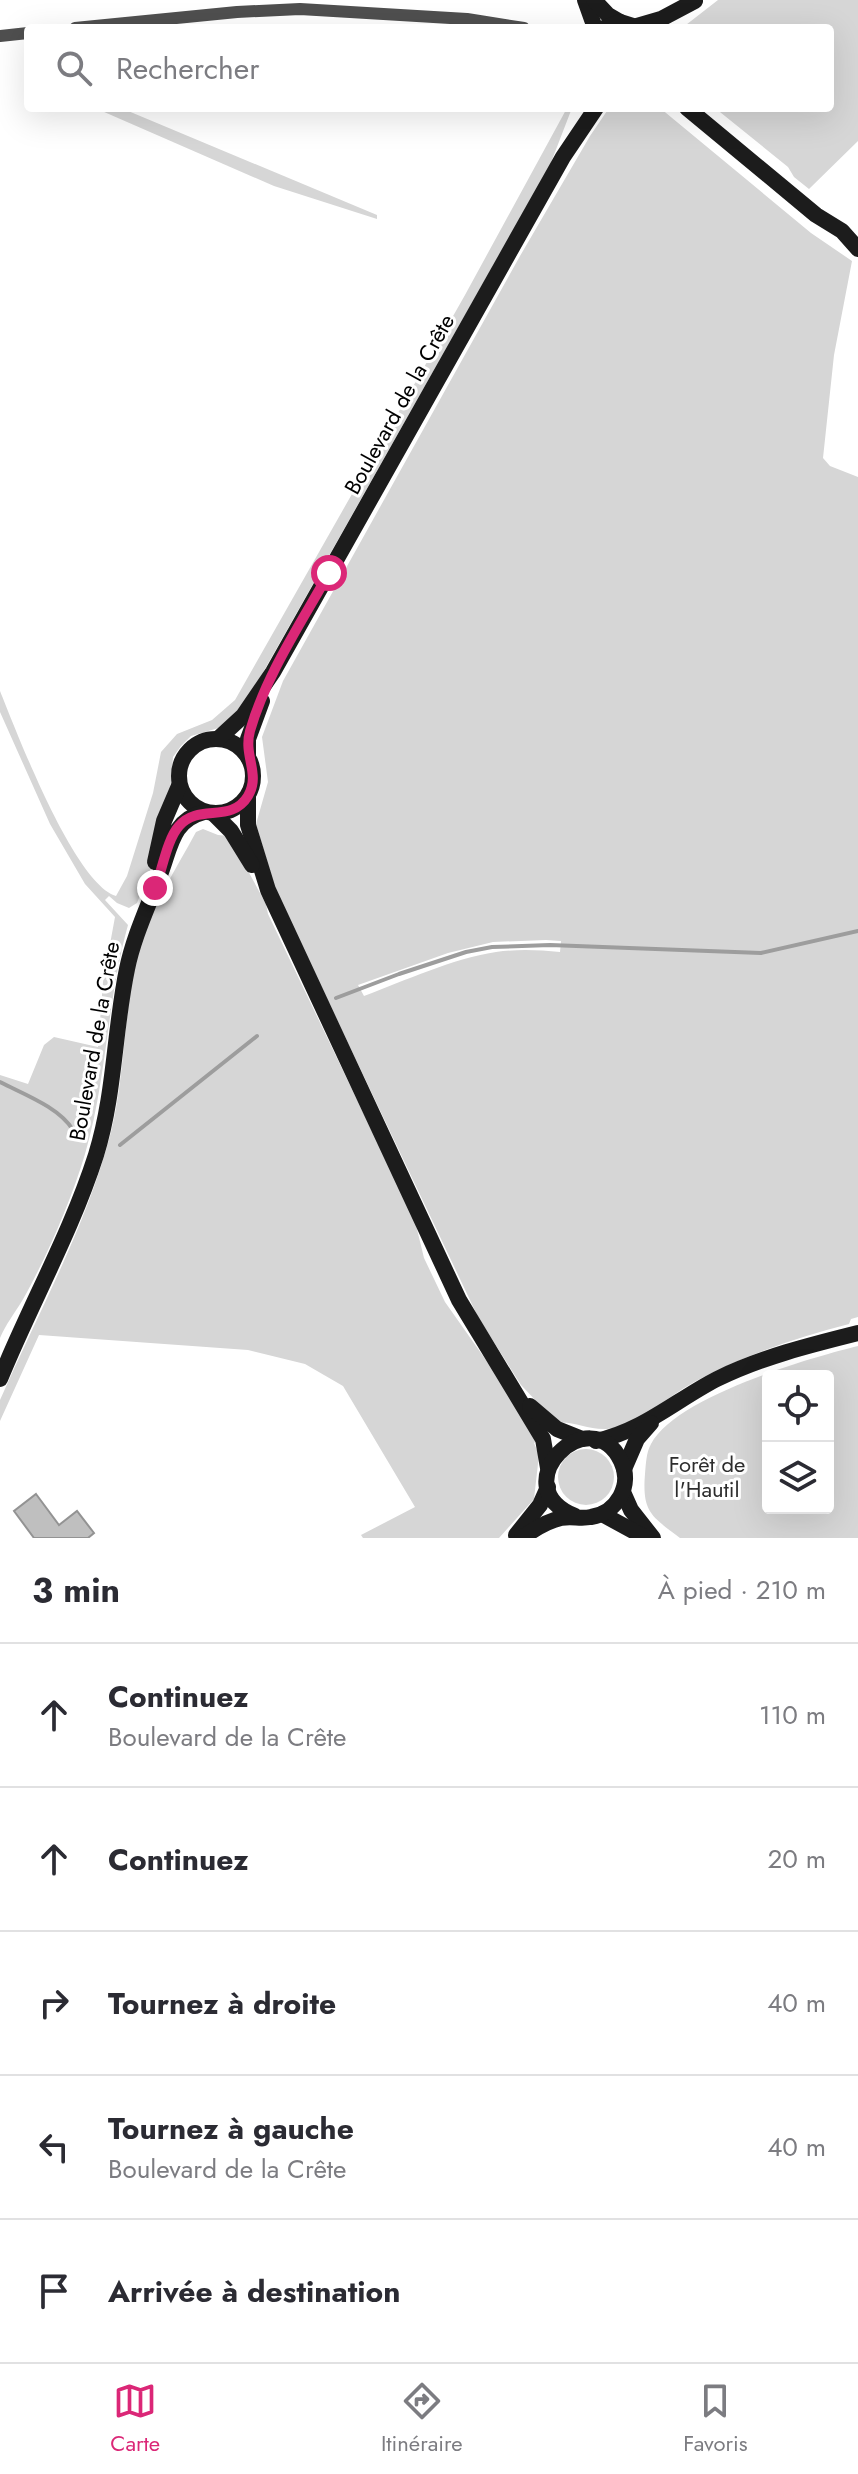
<!DOCTYPE html>
<html lang="fr">
<meta charset="utf-8">
<style>
:root{--surface:#fff;--page:#f7f7f7;--text:#2b2b33;--muted:#7c7c81;--line:#e1e1e2;--accent:#db2777}
body{margin:0;font-family:Jost,sans-serif;background:var(--page);color:var(--text)}
.controls{position:absolute;right:24px;bottom:24px;display:grid;overflow:hidden;border-radius:8px;box-shadow:0 8px 32px #0002}
.controls button{width:72px;height:72px;display:grid;place-items:center;padding:0;border:0;border-bottom:2px solid var(--line);background:var(--surface);color:var(--text);font:40px sans-serif}
.stop{position:absolute;width:24px;height:24px;margin:-18px;border:6px solid #db2777;border-radius:50%;background:#fff}
.stop.end{background:#db2777;border-color:#fff;box-shadow:0 2px 8px #0008}
.list{margin:0;padding:0;list-style:none}
h2{display:flex;justify-content:space-between;align-items:center;height:104px;margin:0;padding:0 32px;font-size:34px}
h2 small{font-size:26px;font-weight:400;color:var(--muted)}
.list li{display:grid;grid-template-columns:52px 1fr auto;gap:24px;align-items:center;box-sizing:border-box;height:144px;padding:0 32px;border-top:2px solid var(--line)}
.list b{display:block;font-size:30px;white-space:nowrap}
.list p{margin:0;font-size:26px;white-space:nowrap;color:var(--muted)}
.list em{font-size:26px;font-style:normal;color:var(--muted)}
.icon{flex:none;width:44px;height:44px;fill:none;stroke:currentColor;stroke-width:2;stroke-linecap:round;stroke-linejoin:round}
.map{position:relative;flex:none;width:858px;height:1538px;overflow:hidden}
.search{position:absolute;background:var(--surface);box-shadow:0 8px 32px #0002;left:24px;right:24px;top:24px;height:88px;display:flex;align-items:center;gap:20px;box-sizing:border-box;padding:0 28px;border-radius:8px;color:var(--muted);font-size:30px}
.sheet{height:824px;background:var(--surface)}
nav{display:flex;justify-content:space-around;align-items:center;box-sizing:border-box;height:112px;border-top:2px solid var(--line);background:var(--surface);font-size:22px;color:var(--muted)}
nav a{display:grid;justify-items:center;gap:4px}
nav .on{color:var(--accent)}
.map>svg:first-child{display:block}
.green{fill:#d6d6d6;fill-rule:evenodd}
.lines{fill:none;stroke-linecap:round;stroke-linejoin:round}
.stream{stroke:#9d9d9d;stroke-width:4}
.building{fill:#bfbfbf;stroke:#939393;stroke-width:2}
.street{stroke:#4f4f4f;stroke-width:12}
.secondary{stroke:#1c1c1c;stroke-width:16}
.route{stroke:#db2777;stroke-width:10}
.labels{text-anchor:middle;stroke-width:6;stroke-linejoin:round;paint-order:stroke}
.street-label{font-size:22px;fill:#000;stroke:#fff}
.park-label{font-size:22px;fill:#2d2d2d;stroke:#fff}
</style>
<div class="map">
<svg width="858" height="1538" viewBox="0 0 858 1538">
<rect width="100%" height="100%" fill="#fff"/>
<!-- green -->
<g class="green">
<polygon points="718,0 858,0 858,141 809,189 794,177 788,167 715,108 830,108 830,28 682,28"/>
<polygon points="95,108 121,108 377,215 377,219 274,186"/>
<path d="M567,108h5l-22,57 -301,532 -11,15 -16,15 -31,9 -10,10 -8,11 -3,35 -19,76 -14,35 -8,5 -12,-5 -8,-7 -4,4 23,25c-21,75 -21,154 -43,229 -14,47 -39,105 -63,147 -8,13 -16,23 -22,37v-263l28,9 16,-39 10,-8 44,10 5,-65 12,-65 -30,-33 -35,-60 -50,-112v-21c17,42 74,192 116,205l11,-20 26,-83 8,-41 16,-18 35,-14 23,-20 230,-405z"/>
<path d="M609,108h51l151,125 41,28 -18,94 -11,103 7,8 28,11v840l-7,2 -2,5c-53,14 -102,30 -151,56 -27,14 -52,38 -81,47 -22,7 -43,-7 -60,-4l-36,-38 -43,-68 -202,-426 -20,-67 12,-42 -6,-45 21,-56 237,-425 70,-120zM546,940l15,1 -1,11c-21,-2 -42,-3 -64,0 -45,7 -89,28 -132,44l-6,-11 90,-32 45,-11z"/>
<path d="M203,829l15,6 11,1 37,68 2,10 147,307 9,37 21,44 50,71 42,68 -3,2 5,12 -5,44 -35,39h-136l-2,-3 54,-28 -72,-121 -38,-22 -57,-14 -209,-15 -39,86v-21c38,-87 87,-175 111,-268 15,-61 12,-126 29,-186 12,-40 36,-77 56,-114z"/>
<path d="M858,1346v192h-178c-29,-22 -38,-26 -35,-64 1,-10 1,-21 6,-30 24,-47 158,-86 207,-98zM768,1376h60v132h-60z"/>
<circle cx="586" cy="1477" r="28"/>
</g>
<g class="lines">
<!-- stream -->
<g class="stream">
<polyline points="336,998 399,974 466,952 492,947 550,945 761,953 858,931"/>
<path d="M0,1082c23,12 59,25 73,48"/>
<polyline points="120,1145 257,1036"/>
</g>
</g>
<!-- building -->
<polygon class="building" points="36,1494 59,1525 77,1511 94,1533 88,1538 34,1538 14,1511"/>
<g class="lines">
<!-- street -->
<g class="street">
<polyline points="75,28 237,12 300,9 467,19 524,28"/>
<polyline points="0,36 28,33"/>
</g>
<!-- secondary -->
<g class="secondary">
<polyline points="585,0 595,28"/>
<polyline points="594,0 608,15 620,22"/>
<polyline points="637,26 661,19 695,1"/>
<polyline points="604,28 620,22 639,28"/>
<polyline points="687,108 816,215 842,231 858,249"/>
<circle cx="216" cy="776" r="37"/>
<polyline points="218,739 243,716 273,672 563,157 596,108"/>
<polyline points="248,757 248,739 262,701"/>
<polyline points="248,796 248,825 268,890 459,1300 543,1439 548,1468"/>
<polyline points="214,814 231,831 252,865"/>
<polyline points="155,862 164,821 179,786"/>
<path d="M0,1379c31,-76 71,-146 96,-224 19,-61 18,-124 31,-186 7,-34 22,-64 34,-97 10,-27 12,-52 43,-60"/>
<polyline points="530,1406 557,1429 582,1439"/>
<path d="M596,1441c47,-10 80,-41 121,-62 45,-22 93,-34 141,-46"/>
<polyline points="624,1469 637,1439 651,1423"/>
<polyline points="623,1492 631,1510 653,1538"/>
<polyline points="602,1514 646,1538"/>
<polyline points="516,1535 540,1505 548,1487"/>
<path d="M522,1538c11,-8 25,-17 39,-20 10,-2 20,1 30,-1 26,-4 42,-32 30,-56 -31,-64 -120,25 -46,55"/>
</g>
</g>
<g class="lines">
<!-- route -->
<path class="route" d="M155,888c7,-17 12,-49 24,-62 20,-23 52,-2 69,-30 13,-22 -5,-40 2,-65 16,-56 51,-108 79,-158"/>
</g>
<g class="labels">
<!-- street labels -->
<g class="street-label">
<text transform="translate(399 404) rotate(-61)" y="8">Boulevard de la Crête</text>
<text transform="translate(94 1041) rotate(-80)" y="8">Boulevard de la Crête</text>
</g>
<!-- park labels -->
<g class="park-label">
<text x="707" y="1472">Forêt de<tspan x="707" dy="25">l'Hautil</tspan></text>
</g>
</g>
</svg>
<div class="controls">
<button><svg class="icon" aria-label="locate" viewBox="0 0 24 24"><circle cx="12" cy="12" r="6"/><path d="M12 2v4M12 18v4M2 12h4M18 12h4"/></svg></button>
<button><svg class="icon" aria-label="layers" viewBox="0 0 24 24"><path d="M12 4l9 5-9 5-9-5zM3 14l9 5 9-5"/></svg></button>
</div>
<div class="stop" style="left:329px;top:573px"></div>
<div class="stop end" style="left:155px;top:888px"></div>
<div class="search"><svg class="icon" aria-label="search" viewBox="0 0 24 24"><circle cx="10" cy="10" r="6"/><path d="M15 15l6 6"/></svg>Rechercher</div>
</div>
<section class="sheet">
<h2>3 min<small>À pied · 210 m</small></h2>
<ul class="list">
<li><svg class="icon" aria-label="ahead" viewBox="0 0 24 24"><path d="M12 20V5M6 11l6-6 6 6"/></svg><div><b>Continuez</b><p>Boulevard de la Crête</p></div><em>110 m</em></li>
<li><svg class="icon" aria-label="ahead" viewBox="0 0 24 24"><path d="M12 20V5M6 11l6-6 6 6"/></svg><div><b>Continuez</b></div><em>20 m</em></li>
<li><svg class="icon" aria-label="right" viewBox="0 0 24 24"><path d="M7 20v-9h11M14 6l5 5-5 5"/></svg><div><b>Tournez à droite</b></div><em>40 m</em></li>
<li><svg class="icon" aria-label="left" viewBox="0 0 24 24"><path d="M17 20v-9H6M10 6l-5 5 5 5"/></svg><div><b>Tournez à gauche</b><p>Boulevard de la Crête</p></div><em>40 m</em></li>
<li><svg class="icon" aria-label="arrive" viewBox="0 0 24 24"><path d="M6 21V4h12l-3 4 3 4H6"/></svg><div><b>Arrivée à destination</b></div></li>
</ul>
</section>
<nav>
<a class="on"><svg class="icon" aria-label="map" viewBox="0 0 24 24"><path d="M3 6l6-2 6 2 6-2v14l-6 2-6-2-6 2zM9 4v14M15 6v14"/></svg>Carte</a>
<a><svg class="icon" aria-label="directions" viewBox="0 0 24 24"><path d="M12 3l9 9-9 9-9-9zM9 14v-3h6M13 9l2 2-2 2"/></svg>Itinéraire</a>
<a><svg class="icon" aria-label="saved" viewBox="0 0 24 24"><path d="M7 4h10v16l-5-4-5 4z"/></svg>Favoris</a>
</nav>
